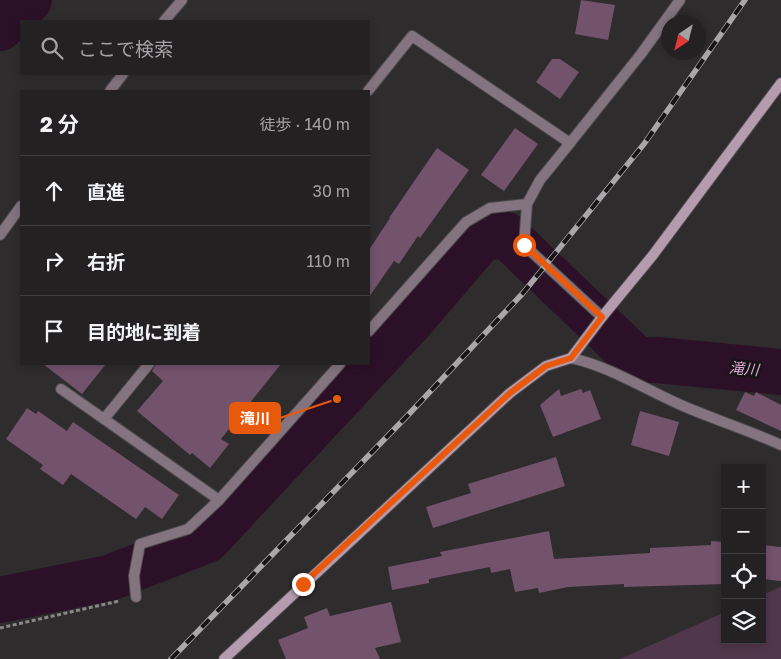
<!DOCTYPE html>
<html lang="ja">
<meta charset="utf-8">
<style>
:root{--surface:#232122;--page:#2b292a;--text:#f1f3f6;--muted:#a3a3a5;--line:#403e40}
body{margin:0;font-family:"Golos Text","Noto Sans JP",sans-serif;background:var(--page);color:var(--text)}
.controls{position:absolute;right:15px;bottom:15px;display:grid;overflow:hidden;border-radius:0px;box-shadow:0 2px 8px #0003}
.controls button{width:45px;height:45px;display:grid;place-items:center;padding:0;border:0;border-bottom:1px solid var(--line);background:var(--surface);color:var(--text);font:25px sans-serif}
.compass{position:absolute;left:661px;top:15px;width:45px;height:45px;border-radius:50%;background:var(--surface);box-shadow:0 2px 8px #0003;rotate:215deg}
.stop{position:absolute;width:15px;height:15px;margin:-11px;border:4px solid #ea580c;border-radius:50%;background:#fff}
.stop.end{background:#ea580c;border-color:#fff;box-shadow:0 1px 5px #0008}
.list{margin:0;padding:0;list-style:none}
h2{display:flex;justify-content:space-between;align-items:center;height:65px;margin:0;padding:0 20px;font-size:21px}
h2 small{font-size:16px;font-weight:400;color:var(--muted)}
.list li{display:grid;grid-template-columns:32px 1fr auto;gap:15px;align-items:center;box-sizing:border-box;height:70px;padding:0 20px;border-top:1px solid var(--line)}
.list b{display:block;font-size:19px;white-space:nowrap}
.list em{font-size:16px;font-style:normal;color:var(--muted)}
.icon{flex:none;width:28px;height:28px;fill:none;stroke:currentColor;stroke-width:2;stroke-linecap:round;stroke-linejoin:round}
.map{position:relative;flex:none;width:781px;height:659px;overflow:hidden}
.search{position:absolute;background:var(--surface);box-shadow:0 2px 8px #0003;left:20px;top:20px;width:350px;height:55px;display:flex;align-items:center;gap:12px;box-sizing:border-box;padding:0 18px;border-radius:0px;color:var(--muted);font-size:19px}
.panel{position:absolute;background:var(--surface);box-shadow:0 2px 8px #0003;left:20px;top:90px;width:350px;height:275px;border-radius:0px}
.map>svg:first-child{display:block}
.green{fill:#51374b}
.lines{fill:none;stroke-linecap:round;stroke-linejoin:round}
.river{stroke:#2c1027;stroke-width:46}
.building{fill:#73526c}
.lane-casing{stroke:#4b484a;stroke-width:12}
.street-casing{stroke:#4b484a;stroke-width:12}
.secondary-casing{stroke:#4b484a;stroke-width:12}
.path{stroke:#8a8789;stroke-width:3;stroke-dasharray:4 2.5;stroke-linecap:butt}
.lane{stroke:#83747f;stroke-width:10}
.street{stroke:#83747f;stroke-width:10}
.secondary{stroke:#b49bae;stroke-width:10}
.rail-casing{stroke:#a9a7a9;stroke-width:5.5}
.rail{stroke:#161516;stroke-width:4;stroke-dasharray:11;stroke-linecap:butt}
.route{stroke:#ea580c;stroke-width:6}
.labels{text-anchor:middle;stroke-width:4.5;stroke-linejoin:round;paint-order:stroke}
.water-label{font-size:15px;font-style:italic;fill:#e1a9d5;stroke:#161516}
.leader{fill:none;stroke:#e8590c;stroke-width:2}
.callout-dot{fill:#e8590c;stroke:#161516;stroke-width:2}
.callout{fill:#e8590c;stroke:#e8590c;stroke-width:2}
.callout-label{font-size:15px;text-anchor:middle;font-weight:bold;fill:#fff}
</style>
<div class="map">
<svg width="781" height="659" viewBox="0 0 781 659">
<rect width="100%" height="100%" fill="#2f2c2e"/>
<!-- green -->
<polygon class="green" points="781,587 781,659 620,659 725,612 725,640 762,640 762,595"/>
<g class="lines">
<!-- river -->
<g class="river">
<polyline points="0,28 29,0"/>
<polyline points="0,600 109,578 207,540 411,321 482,238 506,235 637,360 657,360 781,372"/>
</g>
</g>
<!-- building -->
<g class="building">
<polygon points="581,0 615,5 608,40 575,34"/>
<polygon points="552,59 560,59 579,72 560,99 536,82"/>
<polygon points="515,128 538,144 504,191 481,175"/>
<polygon points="437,148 469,170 420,238 418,236 399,264 394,261 369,297 369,250 390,218 389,218"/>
<polygon points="43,364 106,364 82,394"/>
<polygon points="156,364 281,364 221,439 229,444 210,468 192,453 190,455 137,411 163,381 152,371"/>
<polygon points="559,389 561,396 581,389 583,393 590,390 601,419 553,437 540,405"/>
<polygon points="745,392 754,396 756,392 781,405 781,431 736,410"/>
<polygon points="27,408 36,414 38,411 67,431 73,422 179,495 162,519 145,507 136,519 71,474 63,485 40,469 43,465 6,439"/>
<polygon points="640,411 679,422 669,456 631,445"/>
<polygon points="556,457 565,486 433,528 426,507 471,493 468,484"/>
<polygon points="549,531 554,559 650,553 650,548 711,545 711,541 725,542 725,584 624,587 624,584 568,587 539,593 538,588 515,592 510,569 491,573 490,567 429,579 429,583 392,590 388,567 442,556 440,552"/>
<polygon points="762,545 781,547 781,581 762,579"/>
<polygon points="391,602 401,642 375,648 380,659 286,659 278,640 308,628 304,617 327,608 330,616"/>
</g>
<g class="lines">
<!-- lane casing -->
<g class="lane-casing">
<g id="lane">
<polyline points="164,21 182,0"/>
<polyline points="110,91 123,74"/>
<polyline points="570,143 641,54 680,0"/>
<polyline points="0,235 21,206"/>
</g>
</g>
<!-- street casing -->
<g class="street-casing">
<g id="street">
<polyline points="368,91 412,36 570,143 540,180 527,204 524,245 602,317"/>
<polyline points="369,331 466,222 490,208 527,204"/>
<path d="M571,358c41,9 78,34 117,50 31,13 62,23 93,37"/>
<polyline points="149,364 104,419 219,500"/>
<polyline points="61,389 104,419"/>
<polyline points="136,597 134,576 140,544 188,529 219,500 340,364"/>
</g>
</g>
<!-- secondary casing -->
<g class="secondary-casing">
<polyline id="secondary" points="224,659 510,393 546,366 571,358 602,317 653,255 781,83"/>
</g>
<!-- path -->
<polyline class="path" points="0,628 119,601"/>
<!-- lane -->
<use href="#lane" class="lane"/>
<!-- street -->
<use href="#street" class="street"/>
<!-- secondary -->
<use href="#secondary" class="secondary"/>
<!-- rail casing -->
<g class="rail-casing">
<polyline id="rail" points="171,659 409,414 523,293 644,144 745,0"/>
</g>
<!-- rail -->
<use href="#rail" class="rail"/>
</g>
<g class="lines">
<!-- route -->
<polyline class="route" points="303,584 510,393 546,366 571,358 602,317 524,245"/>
</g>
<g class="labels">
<!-- water labels -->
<g class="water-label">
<text transform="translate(744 369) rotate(5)" y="5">滝川</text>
</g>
</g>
<!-- callouts -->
<path class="leader" d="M337 399L280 418"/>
<circle class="callout-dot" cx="337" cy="399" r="5"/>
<rect class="callout" x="230" y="403" width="50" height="30" rx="5"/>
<g class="callout-label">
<text x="255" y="424">滝川</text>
</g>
</svg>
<div class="controls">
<button>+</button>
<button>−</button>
<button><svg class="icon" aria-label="locate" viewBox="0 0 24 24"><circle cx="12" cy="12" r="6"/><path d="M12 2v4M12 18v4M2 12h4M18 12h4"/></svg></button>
<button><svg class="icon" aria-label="layers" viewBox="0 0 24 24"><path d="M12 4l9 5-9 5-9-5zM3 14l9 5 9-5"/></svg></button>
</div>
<svg class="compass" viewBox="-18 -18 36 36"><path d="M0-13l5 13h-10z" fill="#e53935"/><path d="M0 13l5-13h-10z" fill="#a3a3a5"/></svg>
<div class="stop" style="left:524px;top:245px"></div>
<div class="stop end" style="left:303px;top:584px"></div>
<div class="search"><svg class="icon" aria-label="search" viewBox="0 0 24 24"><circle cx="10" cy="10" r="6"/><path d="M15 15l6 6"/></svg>ここで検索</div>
<section class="panel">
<h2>2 分<small>徒歩 · 140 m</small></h2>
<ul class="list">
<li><svg class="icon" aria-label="ahead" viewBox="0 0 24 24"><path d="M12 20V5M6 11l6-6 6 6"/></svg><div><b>直進</b></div><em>30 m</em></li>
<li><svg class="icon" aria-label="right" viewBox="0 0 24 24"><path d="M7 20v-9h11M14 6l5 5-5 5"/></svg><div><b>右折</b></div><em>110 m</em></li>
<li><svg class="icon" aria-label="arrive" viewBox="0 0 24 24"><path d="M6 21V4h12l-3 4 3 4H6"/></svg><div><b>目的地に到着</b></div></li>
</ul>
</section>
</div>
